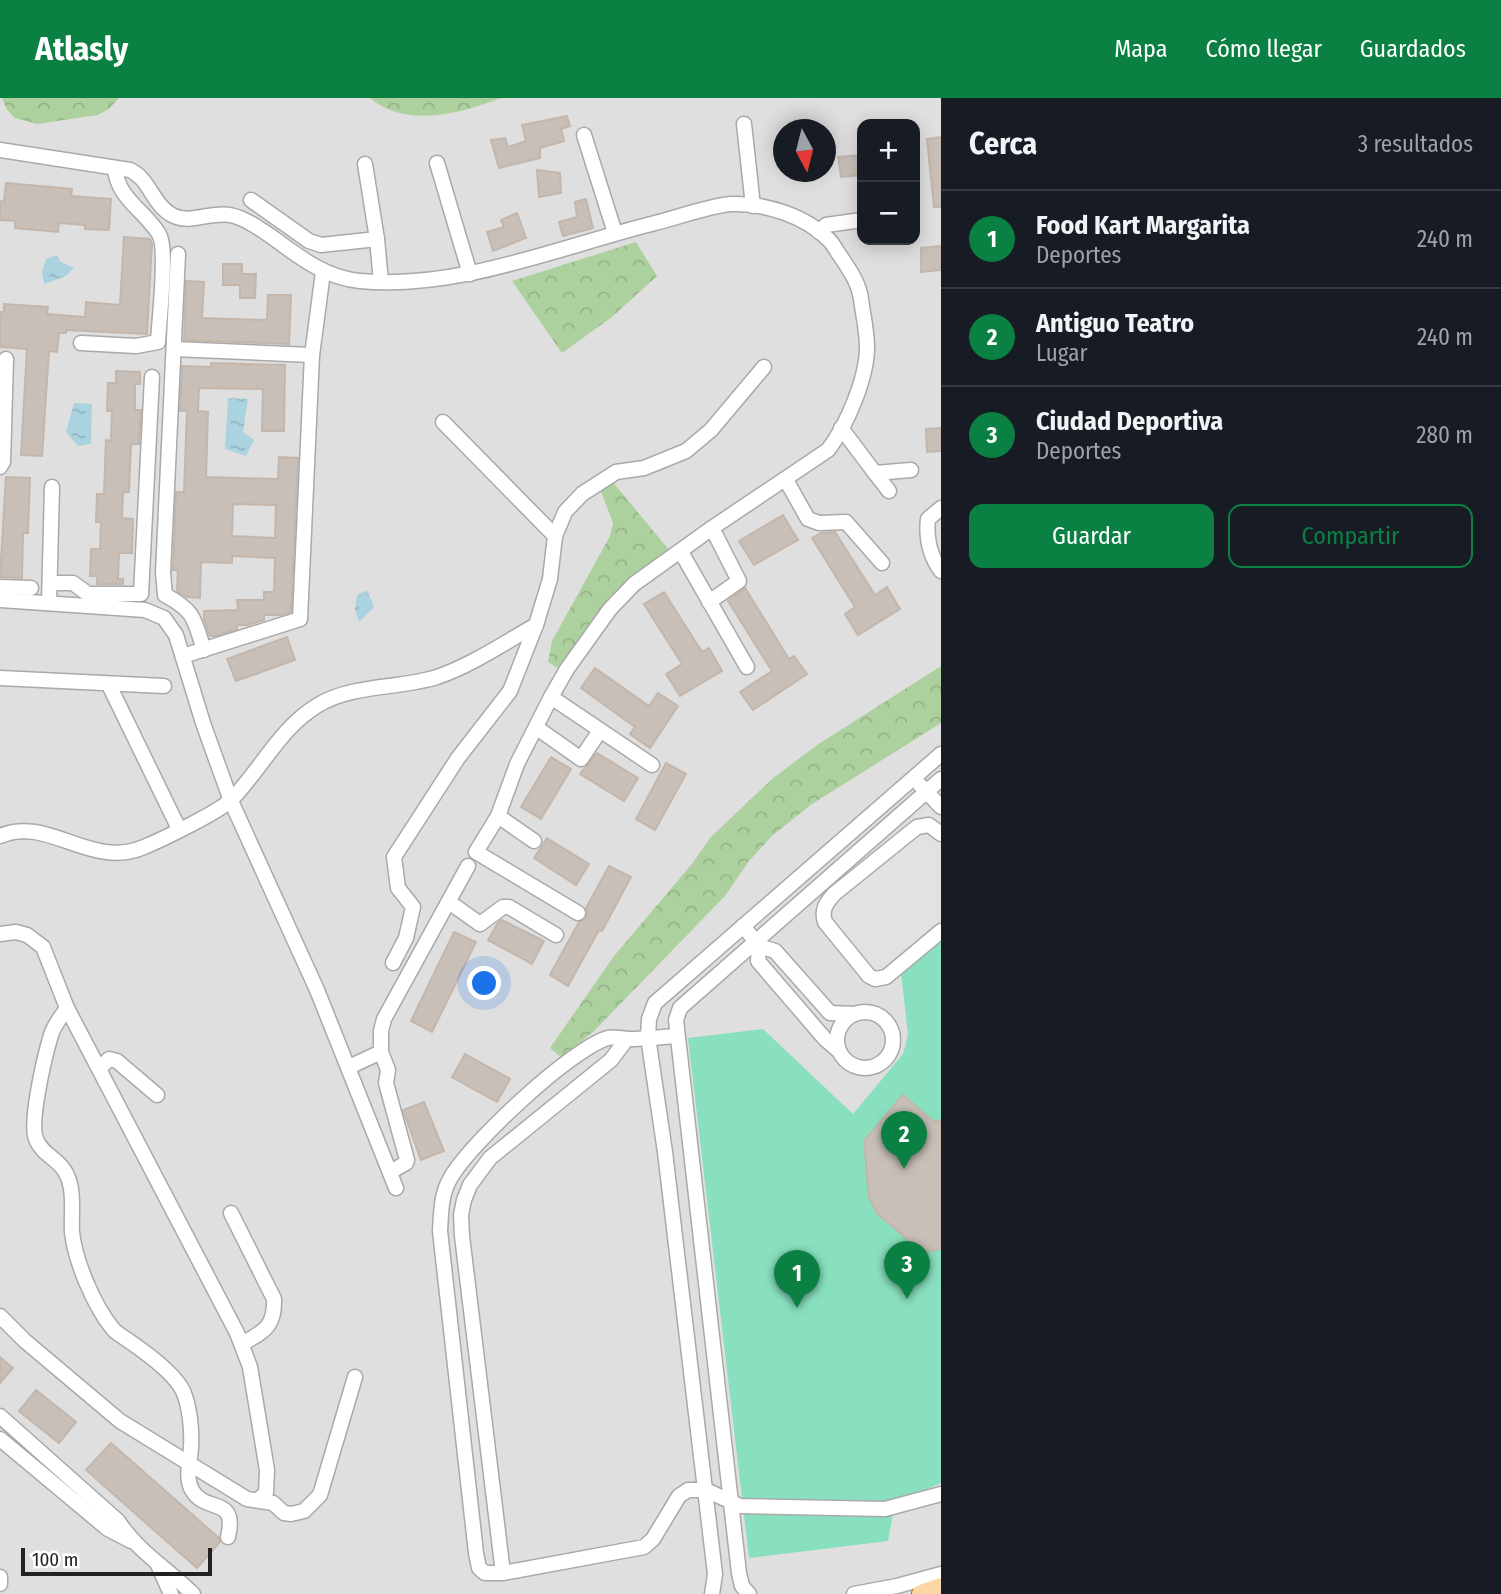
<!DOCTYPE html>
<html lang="es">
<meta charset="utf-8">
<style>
:root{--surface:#171b24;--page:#242831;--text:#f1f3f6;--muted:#9ea1a6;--line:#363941;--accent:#0b8043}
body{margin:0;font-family:"Fira Sans Condensed",sans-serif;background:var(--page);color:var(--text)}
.controls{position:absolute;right:21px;top:21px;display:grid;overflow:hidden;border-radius:14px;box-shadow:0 4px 18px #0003}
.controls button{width:63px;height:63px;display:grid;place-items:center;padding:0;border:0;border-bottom:2px solid var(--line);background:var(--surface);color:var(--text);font:35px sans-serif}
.compass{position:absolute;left:773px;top:21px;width:63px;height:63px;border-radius:50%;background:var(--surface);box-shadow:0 4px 18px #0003;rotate:173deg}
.scale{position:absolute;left:21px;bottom:18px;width:191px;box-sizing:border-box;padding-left:7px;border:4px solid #222;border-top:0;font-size:19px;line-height:24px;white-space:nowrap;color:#222;-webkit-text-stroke:5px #fff;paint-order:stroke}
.you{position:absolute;left:485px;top:886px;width:24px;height:24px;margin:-18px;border:5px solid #fff;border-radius:50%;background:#1a73e8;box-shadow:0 0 0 10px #1a73e833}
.badge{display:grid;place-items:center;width:46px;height:46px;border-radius:50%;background:var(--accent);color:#fff;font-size:23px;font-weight:700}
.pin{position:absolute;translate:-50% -58px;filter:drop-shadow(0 2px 4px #0008)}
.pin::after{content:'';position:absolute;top:37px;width:24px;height:21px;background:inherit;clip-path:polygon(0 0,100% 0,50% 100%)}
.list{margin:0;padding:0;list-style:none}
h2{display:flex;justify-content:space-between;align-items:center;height:91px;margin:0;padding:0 28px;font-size:30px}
h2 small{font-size:23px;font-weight:400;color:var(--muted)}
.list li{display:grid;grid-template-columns:46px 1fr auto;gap:21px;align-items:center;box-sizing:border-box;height:98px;padding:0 28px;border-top:2px solid var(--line)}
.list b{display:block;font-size:26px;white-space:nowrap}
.list p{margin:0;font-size:23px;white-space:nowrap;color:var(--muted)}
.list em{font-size:23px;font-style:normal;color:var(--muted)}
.actions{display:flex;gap:14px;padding:21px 28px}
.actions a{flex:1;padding:16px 0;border:2px solid var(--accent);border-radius:14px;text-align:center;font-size:24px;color:var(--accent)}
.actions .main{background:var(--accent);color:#fff}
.map{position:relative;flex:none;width:941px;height:1496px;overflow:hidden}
header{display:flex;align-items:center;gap:42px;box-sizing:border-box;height:98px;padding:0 35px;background:var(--accent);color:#fff}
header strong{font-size:33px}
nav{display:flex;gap:38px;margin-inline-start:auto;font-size:24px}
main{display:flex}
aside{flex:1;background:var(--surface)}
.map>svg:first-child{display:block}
.residential{fill:#e0dfdf;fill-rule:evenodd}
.forest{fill:url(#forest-crowns)}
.pitch{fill:#88e0be}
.parking{fill:#e2e2e2}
.water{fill:url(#water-ripples)}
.building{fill:#c7bfb8;stroke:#c4b6ab;stroke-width:2;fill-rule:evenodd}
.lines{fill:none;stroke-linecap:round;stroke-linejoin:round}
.minor-casing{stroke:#a9a9a9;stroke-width:17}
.major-casing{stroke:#a06b00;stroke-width:20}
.minor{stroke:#fff;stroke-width:14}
.major{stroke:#fcd6a4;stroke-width:18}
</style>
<header>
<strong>Atlasly</strong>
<nav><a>Mapa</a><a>Cómo llegar</a><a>Guardados</a></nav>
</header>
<main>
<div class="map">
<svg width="941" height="1496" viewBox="0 0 941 1496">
<defs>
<pattern id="forest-crowns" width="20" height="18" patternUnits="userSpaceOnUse" patternTransform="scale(1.75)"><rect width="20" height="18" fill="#add19e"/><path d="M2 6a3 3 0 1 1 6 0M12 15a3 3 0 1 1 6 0" fill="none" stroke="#95b388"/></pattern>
<pattern id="water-ripples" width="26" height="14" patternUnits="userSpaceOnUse" patternTransform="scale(1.75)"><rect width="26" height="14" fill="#aad3df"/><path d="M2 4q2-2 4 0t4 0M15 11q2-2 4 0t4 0" fill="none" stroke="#92b5bf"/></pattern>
</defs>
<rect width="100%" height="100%" fill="#f2efe9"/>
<!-- residential -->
<path class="residential" d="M0,0h941v1496h-941zM862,26h53v116h-53zM783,32h42v42h-42z"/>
<!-- forest -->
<g class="forest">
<polygon points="2,0 119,0 109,11 98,17 37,26 15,20 7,12"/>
<path d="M370,0h131c-40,15 -94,31 -131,0z"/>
<polygon points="636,144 657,178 612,219 562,255 512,183"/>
<polygon points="612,383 674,458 629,495 564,574 548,564 552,543 610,438 613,425 600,391"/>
<polygon points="941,568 941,625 812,706 773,737 749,763 725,798 594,933 562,960 550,950 614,858 691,767 711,739 772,681 817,647"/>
</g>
<!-- pitch -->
<polygon class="pitch" points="941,843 941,1385 895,1405 888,1443 749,1460 688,940 763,931 853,1016 903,956 908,937 901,875"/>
<!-- parking -->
<polygon class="parking" points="930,708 941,720 941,826 875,881 812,810"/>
<!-- water -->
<g class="water">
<polygon points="57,157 61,164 74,170 66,178 44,186 42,174 46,161"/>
<polygon points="228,300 248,301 243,334 254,342 246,358 225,351"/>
<polygon points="74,305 92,306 91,346 78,348 66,334"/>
<polygon points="367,492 374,509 359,524 355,512 357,497"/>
</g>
<!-- building -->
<g class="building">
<polygon points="567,18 570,28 561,31 564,43 540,50 540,60 499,70 491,42 505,40 508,49 526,43 522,27"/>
<polygon points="941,39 941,109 934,109 927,41"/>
<polygon points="862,57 862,77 841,79 838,59"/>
<polygon points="537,72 560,75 561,95 539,99"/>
<polygon points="6,85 72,91 71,98 111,101 109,132 85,131 85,127 59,125 58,134 15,130 15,123 0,122 0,103 4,104"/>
<polygon points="586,101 593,130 563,138 559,124 577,119 575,104"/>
<polygon points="517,115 526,140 493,153 487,134 504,129 501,122"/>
<polygon points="124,139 150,141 152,146 147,236 66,232 66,235 59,235 57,254 49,253 42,358 21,357 27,251 0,249 0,214 4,214 4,206 48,209 47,216 85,219 86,204 120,207"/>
<polygon points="941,148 941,172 921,174 921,150"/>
<polygon points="223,166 242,166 242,176 256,176 255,200 240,200 240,187 223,187"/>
<polygon points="186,183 204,184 202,220 267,222 268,197 291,197 289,246 184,242"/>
<path d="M211,265l74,2 -1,66h-22l1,-42 -64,-1 -1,23 10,1 -2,65 72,2 1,-22 19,1 -7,154 -10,3h-17v5l-16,5h-11v4l-21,7h-6l-6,-17v-8l34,-1 -1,-10h27v-8h10l1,-34 -43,-2v7l-31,-1 -1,36 -13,-1 -10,-6 1,-21h-5l3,-78h8l3,-81h-7l2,-45 29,1zM233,406l43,1 -1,33 -43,-2z"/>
<polygon points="116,273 140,274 140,286 135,286 135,312 141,312 139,346 131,346 129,394 123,394 122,420 133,421 132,455 119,455 118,481 123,481 123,486 97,486 97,478 90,478 91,451 100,451 101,424 96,424 97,396 104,396 106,342 111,343 112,313 107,313 108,285 116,285"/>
<polygon points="941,330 941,353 927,354 926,331"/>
<polygon points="6,379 30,380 28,435 23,435 22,480 0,479"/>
<polygon points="783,417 798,442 754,467 739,443"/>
<polygon points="835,434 875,497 887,489 900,511 858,537 845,516 855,509 812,440 821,435"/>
<polygon points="745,490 789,561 794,558 807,576 753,612 740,594 772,573 728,503"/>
<polygon points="664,494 702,554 709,550 722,573 680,598 666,576 682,566 644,506"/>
<polygon points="287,539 295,562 236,583 227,561"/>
<polygon points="595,570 649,608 658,595 678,608 650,650 630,636 635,629 581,590"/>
<polygon points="597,655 638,680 624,703 580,676"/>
<polygon points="551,659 571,671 541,721 521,709"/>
<polygon points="666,665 686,676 655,732 636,721"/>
<polygon points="547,740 589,766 576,787 534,760"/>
<polygon points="609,768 631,779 602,833 599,832 568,888 550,877 579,824 587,819 586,810"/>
<polygon points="502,822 544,843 532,866 488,842 498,825"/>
<polygon points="454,834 476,844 432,934 411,923"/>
<polygon points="465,956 510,981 497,1004 452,979"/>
<polygon points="903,997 934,1024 941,1022 941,1151 922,1154 877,1115 869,1099 864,1043"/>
<polygon points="424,1004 444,1053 421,1062 403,1012"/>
<polygon points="0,1259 13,1270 0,1285"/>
<polygon points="36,1292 76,1324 59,1345 19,1313"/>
<polygon points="111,1345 219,1440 220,1444 197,1470 86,1372"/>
</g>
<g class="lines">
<!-- minor casing -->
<g class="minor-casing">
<g id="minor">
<polyline points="744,26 753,108"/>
<polyline points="584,37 615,135"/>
<path d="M0,52l130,20c19,8 23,35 42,45 18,10 39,-4 58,0 15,3 29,13 42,22 27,20 54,41 88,44 99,9 199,-34 295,-58 21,-5 56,-18 77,-19 33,-1 74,12 97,36 5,5 8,12 12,17 9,14 18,26 20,42 2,16 6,32 6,48 0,31 -20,78 -39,103l-116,78 -78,56 -24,25 -43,60 -16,28 -34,67 -19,52 -22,36 102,61"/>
<polyline points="437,65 470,176"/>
<polyline points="365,66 377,141 381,184"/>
<polyline points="251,102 309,143 321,147 377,141"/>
<polyline points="819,134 826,127 862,122"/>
<path d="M178,156l-15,319 2,22c30,16 29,24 39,55"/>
<path d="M81,245l55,3 22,-4c1,-21 10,-94 1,-108 -15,-24 -42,-36 -44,-66"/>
<polyline points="174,251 312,257"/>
<polyline points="443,324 555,438"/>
<polyline points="841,330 875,375 911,372"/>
<polyline points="0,369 3,364 6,261"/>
<polyline points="875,375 889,393"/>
<polyline points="786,382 808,421 819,425 846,424 882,465"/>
<path d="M941,410l-13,11c-2,18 2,37 13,52"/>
<polyline points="681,454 747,569"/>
<polyline points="50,485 73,485 88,496 141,496 152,279"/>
<polyline points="0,489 31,490"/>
<polyline points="0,502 145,512 164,520 176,537 203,625 231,703 317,892 396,1090"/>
<polyline points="709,504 739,483 712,430"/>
<polyline points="49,505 52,389"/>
<polyline points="183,558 300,521 312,257 323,174"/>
<polyline points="0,580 164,588"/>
<polyline points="109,587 179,731"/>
<polyline points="551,599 652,667"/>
<polyline points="537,630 581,661 599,634"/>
<polyline points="920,687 941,709"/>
<polyline points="498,718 534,743"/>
<path d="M941,736l-12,-9 -12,2 -83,67c-8,9 -13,16 -9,28l44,54 6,3 11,-2 55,-46"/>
<path d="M0,738c48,-21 91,34 144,11 17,-7 77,-36 88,-48 30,-31 48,-71 86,-94 35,-21 81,-16 119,-28 35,-12 67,-34 99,-52"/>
<polyline points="449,804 480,826 503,809 509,809 556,837"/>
<polyline points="743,828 759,848 775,853 830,915 854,916"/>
<polyline points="0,836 16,834 27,837 43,849 67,910 237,1235 250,1269 267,1372 266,1395 259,1401"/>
<polyline points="759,848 758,863 825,941 839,953"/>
<polyline points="393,865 406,840 413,809 398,790 394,759 458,660 510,593 536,527 550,481 555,438 565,414 582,396 616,374 644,370 686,353 711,332 764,269"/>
<path d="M67,910c-6,9 -13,17 -16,27 -6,20 -22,87 -15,104 8,20 28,19 34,45 4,15 1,32 2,48 3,29 22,74 41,97 4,5 11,8 16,12 16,11 46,33 54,50 7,16 9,40 8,57 -1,14 -6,30 1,42 13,24 46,5 36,47"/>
<circle cx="865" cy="942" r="28"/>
<path d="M677,938c-16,1 -32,3 -48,3 -7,0 -14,-3 -21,-1 -36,10 -140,107 -158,141 -9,15 -9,35 -10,52l36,322 3,15 6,5h18l141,-26 9,-8 26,-43 9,-6h18l34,16 145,3 56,-15"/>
<polyline points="349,969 381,954"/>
<polyline points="100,970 109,961 117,963 157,997"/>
<polyline points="390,1074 406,1065 407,1062 386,985 388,972 381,954 381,933 384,921 468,768"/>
<path d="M231,1115l43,86c1,28 -10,32 -32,45"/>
<polyline points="0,1218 25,1243 120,1323 247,1401 273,1405 284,1415 291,1416 304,1413 320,1397 355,1279"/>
<path d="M0,1318l118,105c21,32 49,47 75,73"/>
<polyline points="0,1341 108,1431 131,1443"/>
<polyline points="158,1467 171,1496"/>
<polyline points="503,1475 462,1138 461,1117 464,1102 470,1087 490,1060 611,962 626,942"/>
<polyline points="0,1479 0,1486"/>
<polyline points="712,1496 715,1476 665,1054 648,939 649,921 655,905 941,656"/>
<polyline points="749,1496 742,1488 739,1475 676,922 680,910 941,681"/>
<polyline points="854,1496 897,1488 941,1476"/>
</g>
</g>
<!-- major casing -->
<g class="major-casing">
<polyline id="major" points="921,1496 941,1489"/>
</g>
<!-- minor -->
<use href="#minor" class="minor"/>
<!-- major -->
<use href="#major" class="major"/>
</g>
</svg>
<div class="controls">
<button>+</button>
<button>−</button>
</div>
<svg class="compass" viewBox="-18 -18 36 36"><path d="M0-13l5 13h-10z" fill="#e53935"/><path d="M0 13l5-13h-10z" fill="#9ea1a6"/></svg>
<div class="scale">100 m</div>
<div class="you"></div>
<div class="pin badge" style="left:797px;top:1210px">1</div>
<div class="pin badge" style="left:904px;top:1071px">2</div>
<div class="pin badge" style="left:907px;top:1201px">3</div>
</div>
<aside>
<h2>Cerca<small>3 resultados</small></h2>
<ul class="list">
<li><span class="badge">1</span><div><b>Food Kart Margarita</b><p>Deportes</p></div><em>240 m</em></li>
<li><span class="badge">2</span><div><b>Antiguo Teatro</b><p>Lugar</p></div><em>240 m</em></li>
<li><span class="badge">3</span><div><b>Ciudad Deportiva</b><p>Deportes</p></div><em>280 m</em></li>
</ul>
<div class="actions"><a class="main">Guardar</a><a>Compartir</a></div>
</aside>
</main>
